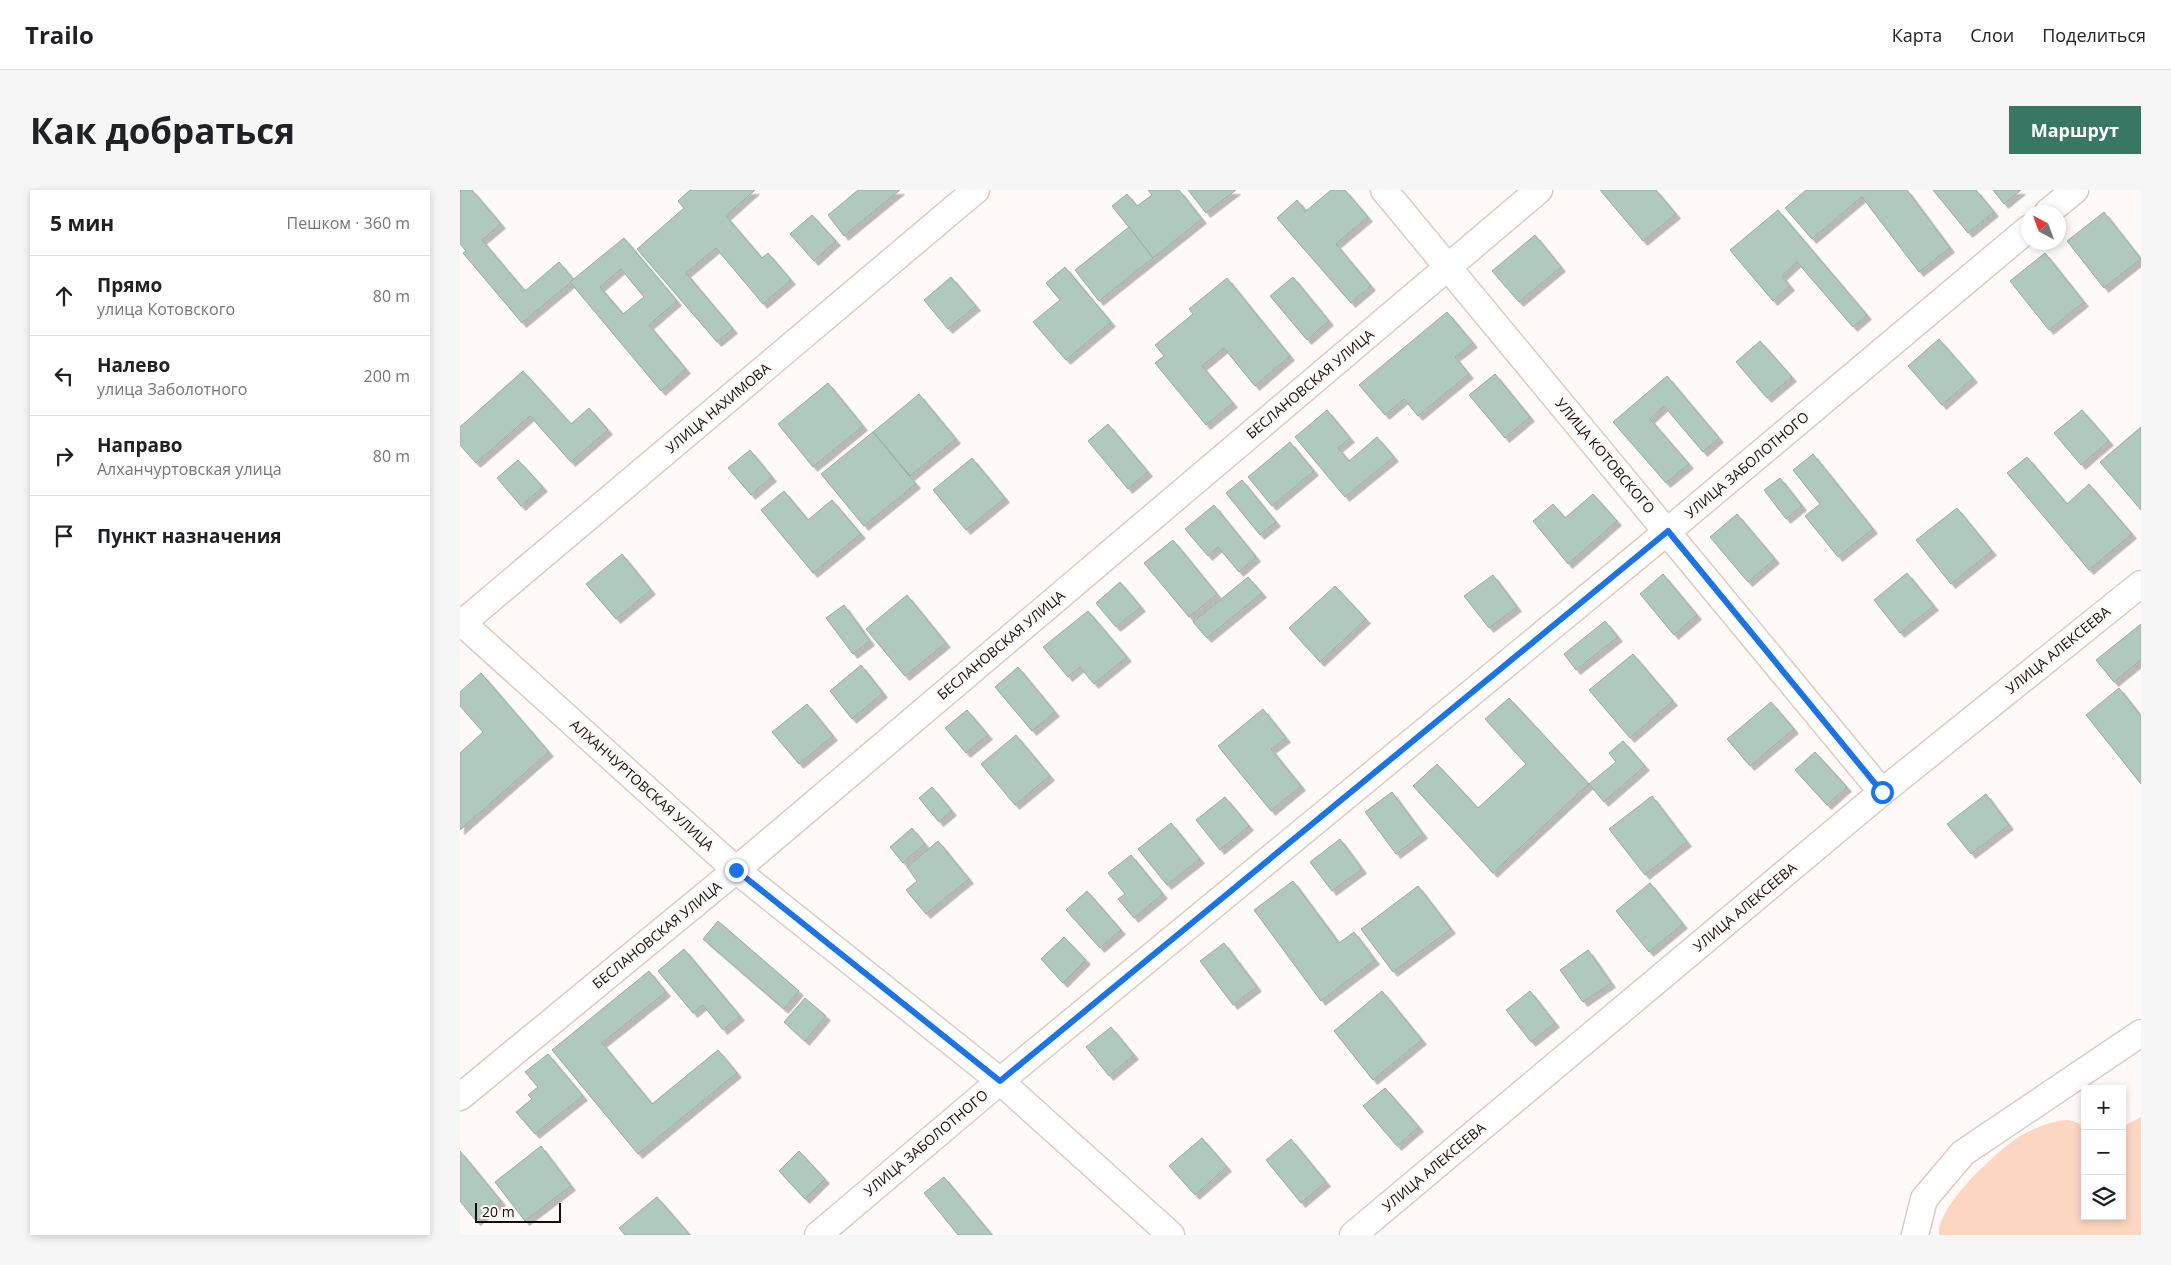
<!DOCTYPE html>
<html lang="ru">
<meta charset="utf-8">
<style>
:root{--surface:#fff;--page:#f6f6f6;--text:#202124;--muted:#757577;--line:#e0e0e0;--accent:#387764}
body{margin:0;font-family:"Open Sans",sans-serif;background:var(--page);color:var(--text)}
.controls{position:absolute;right:15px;bottom:15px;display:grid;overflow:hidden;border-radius:0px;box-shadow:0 2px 8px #0003}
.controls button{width:45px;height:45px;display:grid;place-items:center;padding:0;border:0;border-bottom:1px solid var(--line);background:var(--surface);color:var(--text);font:25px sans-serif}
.compass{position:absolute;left:1561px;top:15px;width:45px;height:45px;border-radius:50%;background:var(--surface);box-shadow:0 2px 8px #0003;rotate:319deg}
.scale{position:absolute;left:15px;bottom:12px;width:86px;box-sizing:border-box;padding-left:5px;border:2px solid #140d09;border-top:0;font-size:14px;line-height:18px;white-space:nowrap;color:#140d09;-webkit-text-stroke:4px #fffaf7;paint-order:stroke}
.stop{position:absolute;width:15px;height:15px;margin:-11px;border:4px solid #1a73e8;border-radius:50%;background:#fff}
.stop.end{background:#1a73e8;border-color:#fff;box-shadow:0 1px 5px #0008}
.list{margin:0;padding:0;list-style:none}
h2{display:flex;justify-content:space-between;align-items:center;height:65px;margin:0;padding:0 20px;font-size:21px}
h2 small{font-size:16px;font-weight:400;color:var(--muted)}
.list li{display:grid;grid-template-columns:32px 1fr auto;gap:15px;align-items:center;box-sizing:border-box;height:80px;padding:0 20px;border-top:1px solid var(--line)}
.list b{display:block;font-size:19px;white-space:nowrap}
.list p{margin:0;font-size:16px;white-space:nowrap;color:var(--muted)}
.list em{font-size:16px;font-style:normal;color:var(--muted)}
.icon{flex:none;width:28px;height:28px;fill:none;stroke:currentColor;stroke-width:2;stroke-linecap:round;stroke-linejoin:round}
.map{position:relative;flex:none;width:1681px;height:1045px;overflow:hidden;border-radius:0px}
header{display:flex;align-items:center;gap:30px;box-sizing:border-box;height:70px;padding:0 25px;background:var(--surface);border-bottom:1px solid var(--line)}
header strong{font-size:24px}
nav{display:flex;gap:28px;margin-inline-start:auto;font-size:18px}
.intro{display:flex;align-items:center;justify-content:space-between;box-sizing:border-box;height:120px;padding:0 30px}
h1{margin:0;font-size:35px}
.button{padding:12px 22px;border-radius:0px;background:var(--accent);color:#fff;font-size:18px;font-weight:700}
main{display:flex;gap:30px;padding:0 30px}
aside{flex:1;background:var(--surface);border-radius:0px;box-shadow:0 2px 8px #0003}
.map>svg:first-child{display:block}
.green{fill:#fdd6c2}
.building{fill:#afc9bf;stroke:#93ada3;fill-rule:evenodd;filter:url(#shadow)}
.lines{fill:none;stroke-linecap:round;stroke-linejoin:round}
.minor-casing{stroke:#e0c9bd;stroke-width:29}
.minor{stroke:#fff;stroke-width:26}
.route{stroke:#1a73e8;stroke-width:6}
.labels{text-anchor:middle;stroke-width:5;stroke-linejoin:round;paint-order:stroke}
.street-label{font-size:14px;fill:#140d09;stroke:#fffaf7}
</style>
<header>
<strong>Trailo</strong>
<nav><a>Карта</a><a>Слои</a><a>Поделиться</a></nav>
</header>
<div class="intro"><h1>Как добраться</h1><a class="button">Маршрут</a></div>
<main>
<aside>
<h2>5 мин<small>Пешком · 360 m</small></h2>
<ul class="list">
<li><svg class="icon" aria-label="ahead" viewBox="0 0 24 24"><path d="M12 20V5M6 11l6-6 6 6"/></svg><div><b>Прямо</b><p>улица Котовского</p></div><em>80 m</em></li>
<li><svg class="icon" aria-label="left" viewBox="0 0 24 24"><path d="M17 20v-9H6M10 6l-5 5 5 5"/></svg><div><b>Налево</b><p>улица Заболотного</p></div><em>200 m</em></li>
<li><svg class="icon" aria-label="right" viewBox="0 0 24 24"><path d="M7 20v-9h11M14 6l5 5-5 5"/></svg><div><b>Направо</b><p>Алханчуртовская улица</p></div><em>80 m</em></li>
<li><svg class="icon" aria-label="arrive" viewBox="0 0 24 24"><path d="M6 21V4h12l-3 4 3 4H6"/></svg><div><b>Пункт назначения</b></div></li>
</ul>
</aside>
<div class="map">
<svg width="1681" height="1045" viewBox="0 0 1681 1045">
<defs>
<filter id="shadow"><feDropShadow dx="4.5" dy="4.5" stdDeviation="0" flood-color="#0004"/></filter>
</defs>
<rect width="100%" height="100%" fill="#fffaf7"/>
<!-- green -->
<path class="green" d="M1681,927v118h-202c-3,-27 53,-79 74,-94 11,-9 39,-21 54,-21 5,0 12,4 18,6v90h37v-89z"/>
<!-- building -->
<g class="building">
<polygon points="0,0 12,0 41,34 22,50 65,101 99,72 114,90 62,133 3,63 6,61 0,54"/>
<polygon points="230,0 295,0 266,26 302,68 308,63 331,90 303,114 256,58 226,83 273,139 257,152 177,59 224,18 218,11"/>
<polygon points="398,0 440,0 384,46 368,25"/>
<polygon points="688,0 719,0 742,29 693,68 652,16 667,4 677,16 692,5"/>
<polygon points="728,0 776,0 746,23"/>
<polygon points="871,0 885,0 908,27 876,54 911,96 891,113 817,28 837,10 846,21"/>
<polygon points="1140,0 1196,0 1216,24 1183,51"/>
<polygon points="1346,0 1447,0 1490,58 1459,82 1402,7 1352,49 1325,18"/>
<polygon points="1473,0 1516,0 1534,22 1508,43"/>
<polygon points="1533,0 1561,0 1544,14"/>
<polygon points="1318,20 1407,125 1393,137 1337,72 1322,86 1330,96 1313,111 1270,60"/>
<polygon points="1644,22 1681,69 1644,98 1607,51"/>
<polygon points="352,25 376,51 354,71 330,44"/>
<polygon points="669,37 693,68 639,111 615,80"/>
<polygon points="1075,45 1101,77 1059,112 1032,81"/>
<path d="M164,48l53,63 -28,24 37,44 -25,22 -91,-109zM161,79l23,28 -21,17 -23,-27z"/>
<polygon points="1585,63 1624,112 1589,140 1550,91"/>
<polygon points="605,77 651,132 606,170 573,132 600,110 586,93"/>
<polygon points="491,87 516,116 488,139 464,110"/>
<polygon points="833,87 869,131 847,150 810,106"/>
<polygon points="767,88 830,166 795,196 764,158 742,176 773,213 746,235 695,173 704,166 695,155 733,124 729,119"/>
<polygon points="987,122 1013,153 995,167 1009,184 958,226 944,209 925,225 899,195"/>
<polygon points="1479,149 1513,188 1482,215 1448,176"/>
<polygon points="1300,151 1332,187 1307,208 1276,172"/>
<polygon points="63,181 111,234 129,218 148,240 111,272 70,226 16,273 0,255 0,237"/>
<polygon points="1035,184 1070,227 1045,248 1009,205"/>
<polygon points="1207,186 1259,248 1243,262 1204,216 1190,229 1229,274 1206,293 1153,232"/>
<polygon points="368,193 403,236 353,277 318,234"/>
<polygon points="459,204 496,249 450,286 413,242"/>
<polygon points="867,220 890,248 878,258 889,271 917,247 934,267 885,307 835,247"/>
<polygon points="1622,220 1649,251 1621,275 1594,243"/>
<polygon points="648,234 688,282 668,299 628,251"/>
<polygon points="1681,237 1681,320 1640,272"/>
<polygon points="413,242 456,294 404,336 361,284"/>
<polygon points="830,252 854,281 812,316 788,287"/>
<polygon points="290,260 312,287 291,305 268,278"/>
<polygon points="1353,264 1413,339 1378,367 1345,326 1360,314 1333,280"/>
<polygon points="1567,267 1607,314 1629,294 1672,344 1629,380 1547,283"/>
<polygon points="512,268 545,308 506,340 473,300"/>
<polygon points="58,270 83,297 61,316 37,288"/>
<polygon points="1320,288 1342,316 1326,329 1304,300"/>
<polygon points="782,290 816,332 800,345 766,303"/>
<polygon points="324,301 348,330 372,310 401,344 353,383 301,320"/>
<polygon points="1133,304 1157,331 1108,374 1073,331 1093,314 1105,328"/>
<polygon points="754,315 796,367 779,382 758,357 748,366 725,339"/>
<polygon points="1497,318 1532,361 1491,394 1456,350"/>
<polygon points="1277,324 1315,369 1288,392 1250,347"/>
<polygon points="713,350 757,404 729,427 684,373"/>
<polygon points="162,364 191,400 156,429 126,394"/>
<polygon points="1447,383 1474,416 1440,443 1414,410"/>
<polygon points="1203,384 1237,425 1214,445 1180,404"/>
<polygon points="1033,385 1057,417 1029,438 1004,406"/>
<polygon points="788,387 802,403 747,448 733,432"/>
<polygon points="660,392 681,417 656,437 636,413"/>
<polygon points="875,396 906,429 860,472 829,438"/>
<polygon points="447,405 486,453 445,486 406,439"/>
<polygon points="384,415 410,451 393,464 366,428"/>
<polygon points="628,421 667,467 634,494 620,477 608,487 583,457"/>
<polygon points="1145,431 1158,447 1116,480 1104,464"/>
<polygon points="1681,434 1681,470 1654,492 1636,470"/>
<polygon points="1173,464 1213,511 1170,548 1129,500"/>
<polygon points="401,475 423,503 392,529 370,501"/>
<polygon points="558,477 595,522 572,541 535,497"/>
<polygon points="21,483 89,562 0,640 0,563 23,542 0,516 0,502"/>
<polygon points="1659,498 1681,526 1681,594 1626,525"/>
<polygon points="1049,508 1129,594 1033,683 953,596 977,574 1018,618 1066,574 1025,529"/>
<polygon points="1311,512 1334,539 1290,576 1267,549"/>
<polygon points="347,514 373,546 339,574 312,542"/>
<polygon points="803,519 826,548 811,559 841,596 811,621 758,556"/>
<polygon points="507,520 528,545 506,563 485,538"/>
<polygon points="556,545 590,586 555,615 521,574"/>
<polygon points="1163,551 1185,576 1144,612 1129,594 1156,572 1149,563"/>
<polygon points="1355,562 1387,597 1367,615 1335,580"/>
<polygon points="472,597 492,621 479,632 459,608"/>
<polygon points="932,602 963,644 936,664 905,622"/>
<polygon points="1526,604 1549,635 1511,664 1487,634"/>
<polygon points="1192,606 1227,652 1185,685 1149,639"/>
<polygon points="765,607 789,636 760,660 736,630"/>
<polygon points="711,633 740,669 707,695 678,659"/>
<polygon points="452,638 465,654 443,673 430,657"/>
<polygon points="880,649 902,679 872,701 850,672"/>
<polygon points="478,651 509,689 466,724 446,700 457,691 447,677"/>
<polygon points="671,665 703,704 674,728 658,709 665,704 648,683"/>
<polygon points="833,691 879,753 894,742 915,770 861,811 794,720"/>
<polygon points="1190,693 1223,734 1189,762 1156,721"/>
<polygon points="958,696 991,739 933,782 901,739"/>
<polygon points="627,701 661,740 640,758 606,720"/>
<polygon points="258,731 339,801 324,819 243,749"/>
<polygon points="604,747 626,770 603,793 581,769"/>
<polygon points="764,753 797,797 773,815 740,771"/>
<polygon points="224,759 280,826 263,840 243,815 233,823 198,781"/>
<polygon points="1128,760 1151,793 1123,812 1100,780"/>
<polygon points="189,781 206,802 142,853 192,914 258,860 277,883 178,964 92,860"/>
<polygon points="922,801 962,850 913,890 874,841"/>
<polygon points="1070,801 1095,833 1071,852 1046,820"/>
<polygon points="345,808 366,826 345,851 324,832"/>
<polygon points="651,837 674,865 649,886 626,857"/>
<polygon points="88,864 123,906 75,944 56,922 72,909 68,905 78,897 65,882"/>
<polygon points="925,898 959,937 937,956 903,916"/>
<polygon points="742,948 767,977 735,1005 709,976"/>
<polygon points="831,949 866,992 841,1013 806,970"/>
<polygon points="81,956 111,996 65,1031 35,992"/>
<polygon points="0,961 41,1011 16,1031 0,1011"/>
<polygon points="339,961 365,989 345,1009 319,981"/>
<polygon points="484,987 532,1045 498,1045 464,1003"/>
<polygon points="197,1007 230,1045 165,1045 159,1038"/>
</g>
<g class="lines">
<!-- minor casing -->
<g class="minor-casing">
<g id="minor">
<polyline points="924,0 1422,602"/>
<polyline points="1588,22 1615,0"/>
<polyline points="0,431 276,680 540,891 711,1045"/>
<polyline points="0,435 516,0"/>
<polyline points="0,907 276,680 1079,0"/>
<polyline points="358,1045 540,891 1208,341 1568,39"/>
<polyline points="893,1045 1422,602 1681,394"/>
<polyline points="1455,1045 1464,1009 1503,963 1681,843"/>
</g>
</g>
<!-- minor -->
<use href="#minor" class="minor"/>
</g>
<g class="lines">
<!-- route -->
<polyline class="route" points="276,680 540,891 1208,341 1422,602"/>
</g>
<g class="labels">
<!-- street labels -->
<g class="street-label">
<text transform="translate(850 194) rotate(-40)" y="5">БЕСЛАНОВСКАЯ УЛИЦА</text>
<text transform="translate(258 218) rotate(-40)" y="5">УЛИЦА НАХИМОВА</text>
<text transform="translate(1145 266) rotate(50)" y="5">УЛИЦА КОТОВСКОГО</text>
<text transform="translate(1287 275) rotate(-40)" y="5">УЛИЦА ЗАБОЛОТНОГО</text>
<text transform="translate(541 455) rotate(-40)" y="5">БЕСЛАНОВСКАЯ УЛИЦА</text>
<text transform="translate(1598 460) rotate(-39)" y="5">УЛИЦА АЛЕКСЕЕВА</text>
<text transform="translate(182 595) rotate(42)" y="5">АЛХАНЧУРТОВСКАЯ УЛИЦА</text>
<text transform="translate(1285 717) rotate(-40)" y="5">УЛИЦА АЛЕКСЕЕВА</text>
<text transform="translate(197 745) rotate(-39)" y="5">БЕСЛАНОВСКАЯ УЛИЦА</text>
<text transform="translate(466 953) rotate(-40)" y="5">УЛИЦА ЗАБОЛОТНОГО</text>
<text transform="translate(974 977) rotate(-40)" y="5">УЛИЦА АЛЕКСЕЕВА</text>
</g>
</g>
</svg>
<div class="controls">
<button>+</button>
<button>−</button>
<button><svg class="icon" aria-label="layers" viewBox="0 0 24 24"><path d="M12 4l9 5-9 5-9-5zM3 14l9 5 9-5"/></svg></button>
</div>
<svg class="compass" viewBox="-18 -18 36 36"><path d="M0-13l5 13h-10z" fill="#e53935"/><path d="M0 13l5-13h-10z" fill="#757577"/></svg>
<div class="scale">20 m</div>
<div class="stop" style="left:1422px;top:602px"></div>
<div class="stop end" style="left:276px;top:680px"></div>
</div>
</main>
